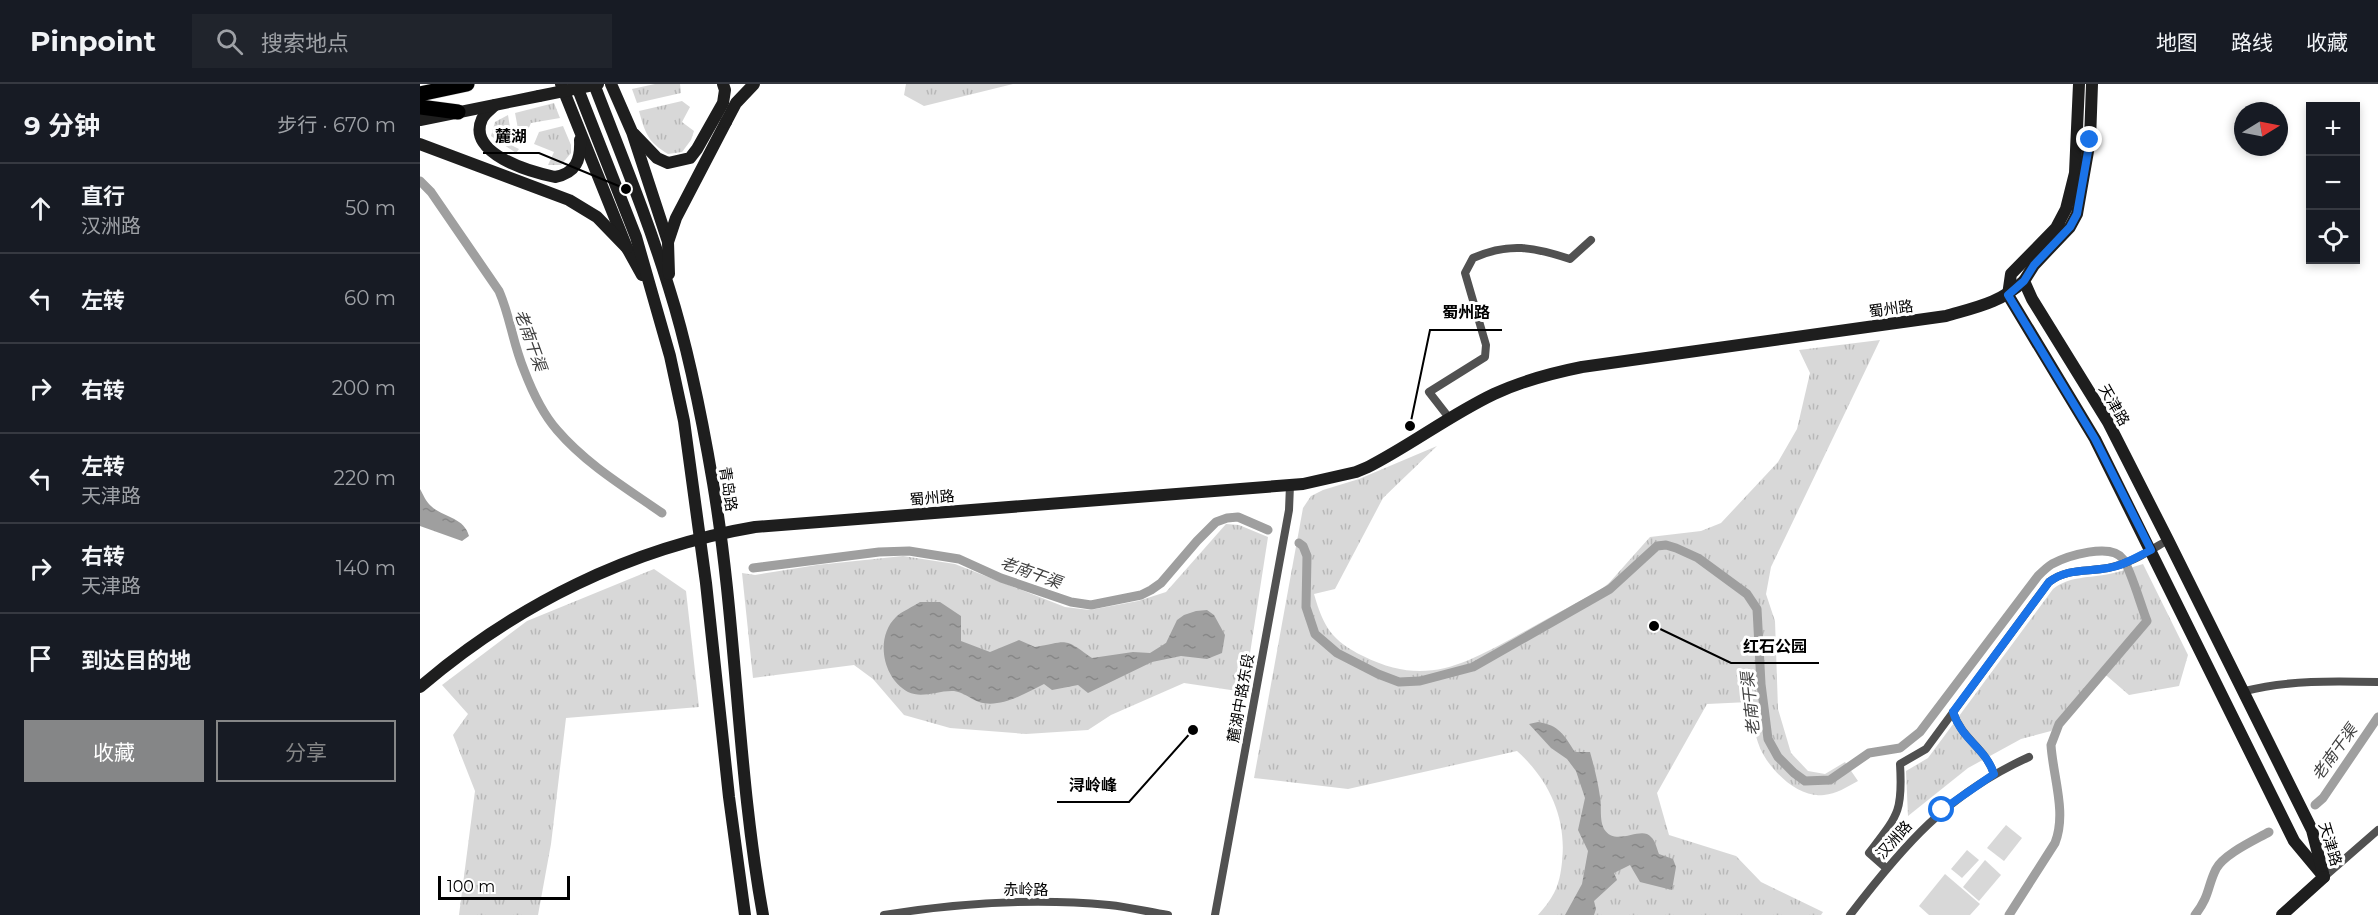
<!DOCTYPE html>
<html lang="zh">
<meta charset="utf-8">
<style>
:root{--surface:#171b24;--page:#20242c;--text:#f1f3f6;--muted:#9ea1a6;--line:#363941;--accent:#858687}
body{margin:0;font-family:Montserrat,"Noto Sans SC",sans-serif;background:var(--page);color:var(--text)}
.controls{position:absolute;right:18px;top:18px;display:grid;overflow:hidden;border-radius:0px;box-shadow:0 3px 9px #0003}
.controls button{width:54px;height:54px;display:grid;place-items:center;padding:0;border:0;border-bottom:2px solid var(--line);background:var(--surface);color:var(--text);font:30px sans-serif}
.compass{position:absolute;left:1814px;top:18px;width:54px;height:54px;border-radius:50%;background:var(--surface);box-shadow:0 3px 9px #0003;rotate:80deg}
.scale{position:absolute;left:18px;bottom:15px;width:132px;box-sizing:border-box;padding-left:6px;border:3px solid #000;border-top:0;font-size:16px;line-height:21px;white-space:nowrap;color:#000;-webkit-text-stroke:4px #fff;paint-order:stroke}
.stop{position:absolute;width:18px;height:18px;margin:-14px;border:4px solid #1a73e8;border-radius:50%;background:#fff}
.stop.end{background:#1a73e8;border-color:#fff;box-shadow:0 2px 6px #0008}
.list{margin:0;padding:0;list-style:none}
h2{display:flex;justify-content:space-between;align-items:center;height:78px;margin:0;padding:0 24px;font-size:26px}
h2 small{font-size:20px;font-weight:400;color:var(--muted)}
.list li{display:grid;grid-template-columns:39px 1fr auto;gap:18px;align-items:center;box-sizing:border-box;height:90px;padding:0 24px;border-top:2px solid var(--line)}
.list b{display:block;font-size:22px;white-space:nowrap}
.list p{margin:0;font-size:20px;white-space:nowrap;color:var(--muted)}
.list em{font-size:20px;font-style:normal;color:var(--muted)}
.actions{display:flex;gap:12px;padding:18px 24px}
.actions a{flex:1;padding:14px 0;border:2px solid var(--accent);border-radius:0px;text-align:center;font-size:21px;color:var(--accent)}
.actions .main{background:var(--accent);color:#fff}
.icon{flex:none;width:33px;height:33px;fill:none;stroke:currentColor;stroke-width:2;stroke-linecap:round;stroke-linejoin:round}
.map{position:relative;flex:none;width:1958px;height:831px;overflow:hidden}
header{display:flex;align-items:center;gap:36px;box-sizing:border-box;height:84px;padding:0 30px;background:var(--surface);border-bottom:2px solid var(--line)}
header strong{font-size:28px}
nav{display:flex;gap:33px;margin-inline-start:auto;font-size:21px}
.search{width:420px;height:54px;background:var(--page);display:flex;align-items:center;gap:15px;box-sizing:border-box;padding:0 21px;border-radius:0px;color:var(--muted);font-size:22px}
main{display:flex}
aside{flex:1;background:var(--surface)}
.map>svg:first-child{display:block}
.grass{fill:url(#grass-tufts)}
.garden{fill:#d8d8d8}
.water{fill:url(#water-ripples)}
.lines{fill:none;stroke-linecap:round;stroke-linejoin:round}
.canal{stroke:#9f9f9f;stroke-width:9}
.highway-casing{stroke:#dbdbdb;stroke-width:16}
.street{stroke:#515151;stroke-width:8}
.secondary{stroke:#1e1e1e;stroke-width:12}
.highway{stroke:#000;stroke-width:15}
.secondary-bridge{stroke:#1e1e1e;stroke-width:12}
.route{stroke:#1a73e8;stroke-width:8}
.labels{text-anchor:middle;stroke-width:6;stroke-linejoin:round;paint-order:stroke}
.street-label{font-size:15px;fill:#000;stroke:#fff}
.water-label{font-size:16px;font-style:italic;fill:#404040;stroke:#fff}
.leader{fill:none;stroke:#000;stroke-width:2}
.callout-dot{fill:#000;stroke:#fff;stroke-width:2}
.callout-label{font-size:16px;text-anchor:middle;font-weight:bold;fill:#000;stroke:#fff;stroke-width:6;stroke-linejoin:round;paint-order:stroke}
</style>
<header>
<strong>Pinpoint</strong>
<div class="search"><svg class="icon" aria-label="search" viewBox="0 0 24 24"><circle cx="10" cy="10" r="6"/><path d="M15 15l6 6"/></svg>搜索地点</div>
<nav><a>地图</a><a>路线</a><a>收藏</a></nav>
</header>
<main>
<aside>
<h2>9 分钟<small>步行 · 670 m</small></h2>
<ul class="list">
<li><svg class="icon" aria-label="ahead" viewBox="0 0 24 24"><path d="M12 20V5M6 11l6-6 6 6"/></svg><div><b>直行</b><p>汉洲路</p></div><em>50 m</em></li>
<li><svg class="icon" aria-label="left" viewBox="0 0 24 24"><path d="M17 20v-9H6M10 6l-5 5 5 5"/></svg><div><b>左转</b></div><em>60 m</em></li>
<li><svg class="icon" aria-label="right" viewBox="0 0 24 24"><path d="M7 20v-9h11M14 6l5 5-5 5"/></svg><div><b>右转</b></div><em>200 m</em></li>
<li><svg class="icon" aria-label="left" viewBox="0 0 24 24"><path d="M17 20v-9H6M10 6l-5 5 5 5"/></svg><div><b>左转</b><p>天津路</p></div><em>220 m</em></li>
<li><svg class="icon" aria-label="right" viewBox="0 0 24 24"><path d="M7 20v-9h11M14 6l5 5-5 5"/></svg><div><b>右转</b><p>天津路</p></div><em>140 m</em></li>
<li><svg class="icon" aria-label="arrive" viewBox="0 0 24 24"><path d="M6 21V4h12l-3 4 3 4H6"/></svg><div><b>到达目的地</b></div></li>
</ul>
<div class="actions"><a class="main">收藏</a><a>分享</a></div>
</aside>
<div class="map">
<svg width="1958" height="831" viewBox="0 0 1958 831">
<defs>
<pattern id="grass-tufts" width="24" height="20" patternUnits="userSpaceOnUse" patternTransform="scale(1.5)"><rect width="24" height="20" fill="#d8d8d8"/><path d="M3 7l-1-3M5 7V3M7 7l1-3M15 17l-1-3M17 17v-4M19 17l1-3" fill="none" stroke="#b8b8b8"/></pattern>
<pattern id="water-ripples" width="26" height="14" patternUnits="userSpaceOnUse" patternTransform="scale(1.5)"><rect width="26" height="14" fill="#9f9f9f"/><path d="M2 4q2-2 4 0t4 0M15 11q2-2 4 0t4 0" fill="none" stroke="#878787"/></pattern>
</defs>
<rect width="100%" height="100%" fill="#fff"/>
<!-- grass -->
<g class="grass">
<polygon points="235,0 260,0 261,9 217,19 212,5"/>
<polygon points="486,0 593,0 504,22 484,11"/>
<path d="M262,17l8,6 -8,15 12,9 -3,9 -9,12 -14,2c-20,-12 -23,-21 -29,-43z"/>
<polygon points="134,19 140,34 111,39 106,50 99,50 95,29"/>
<polygon points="88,31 93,62 99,65 96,69 71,52 75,38"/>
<polygon points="143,42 151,61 151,69 141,81 128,81 134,68 114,60 119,48"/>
<path d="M1460,256l-109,227 -5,27 9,27 3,88 13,44 17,18 17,3 20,-12 13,19c-11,6 -22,13 -34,14 -26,4 -55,-26 -64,-47 -6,-15 -8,-30 -11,-46l-42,2 -50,89 12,42 67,21 25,26 62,30 -2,3h-283c6,-7 12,-14 16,-22 5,-9 7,-21 8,-31 5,-44 -13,-82 -45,-111l-169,38 -94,-11 49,-270 8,-12 12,-6 36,-11 78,-33 -54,52 -48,91 -21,5c9,32 18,47 49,62 62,31 100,9 155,-21 27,-15 54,-30 81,-44l10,-8 41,-46 51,-6 20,-8 57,-61 19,-33 13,-56 -11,-23z"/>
<polygon points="806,440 819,441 848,453 824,608 764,599 691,631 668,646 606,650 530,644 484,631 453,595 434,581 333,594 322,489 335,491 397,481 483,472 535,480 645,523 670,526 718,517 746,508"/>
<path d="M1723,480l45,91 -9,31 -50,9 -29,-25 -49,61 -30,8 -53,29 -60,48 -2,-45 22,-13 125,-169c16,-13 37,-11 56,-15 12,-2 23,-7 34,-10z"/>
<polygon points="234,485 266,507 279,623 146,634 131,760 118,831 39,831 55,707 33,651 48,630 22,601 107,537"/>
</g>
<!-- garden -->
<g class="garden">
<polygon points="1586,741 1602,754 1584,777 1567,764"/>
<polygon points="1547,766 1559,776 1542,794 1531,785"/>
<polygon points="1565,776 1581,791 1559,817 1543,803"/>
<polygon points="1525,790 1560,820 1550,831 1509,831 1499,822"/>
</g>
<!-- water -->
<g class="water">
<path d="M0,405c3,5 6,13 11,17 13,12 33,11 38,30l-7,5 -42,-15z"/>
<path d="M500,518h20l21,14v25l29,11 29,-12 16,7c34,-6 28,-10 57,11l41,-6 17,1 16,-10 11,-23 7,-5 12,-4 11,-1 7,5 11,20 -3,18 -15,6 -26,-3 -29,6 -64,31 -10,-8 -26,5 -8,-6c-18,9 -44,25 -65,18 -8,-3 -16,-10 -25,-11 -16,-1 -31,8 -46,1 -26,-14 -33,-55 -12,-75 6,-6 17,-10 24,-15z"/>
<path d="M1118,638c21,3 26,13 37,30h15c4,14 8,30 10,45 2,10 -1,22 4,32 12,19 37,-4 47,8 4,3 6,12 8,17l14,5 3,8 -4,23 -32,-8 -10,-17 -16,8 3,7 -23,21 2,8 -2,6h-29l17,-31 6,-33 -10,-21 7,-32 -9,-27 -9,-12 -16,-11 -22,-24z"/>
</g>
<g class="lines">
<!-- canal -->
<g class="canal">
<path d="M0,97l11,11 68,99c11,25 14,53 25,79 8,21 18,43 33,60 29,34 69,58 105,83"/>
<path d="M879,459l4,3 4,10 -1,51 9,27 22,19 41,21 21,8 21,-1 53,-14 137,-78 47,-43 9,-1 10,3 22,10 49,36 10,15 4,75 7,55 10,18 16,16 11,8 25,-1 39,-27 31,-5 20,-16 118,-156c4,-4 9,-9 14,-12 15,-8 59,-22 71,-5 8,11 18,47 24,62l-88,103 -8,21c2,32 16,68 4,98l-46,72"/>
<polyline points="333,484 459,468 489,467 539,475 581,494 651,518 671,521 721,511 731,506 741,499 777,457 796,438 807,434 818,433 848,446"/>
<polyline points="1895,721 1903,714 1958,633"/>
<path d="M1775,831c15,-19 12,-28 21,-46 8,-15 39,-29 53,-37"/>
</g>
<!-- highway casing -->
<g class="highway-casing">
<g id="highway">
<polyline points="0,10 47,0"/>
<polyline points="0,23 38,28"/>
</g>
</g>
<!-- street -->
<g class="street">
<path d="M1030,335l-21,-27 56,-35 1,-12 -21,-72 8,-15c36,-16 61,-11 97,1l21,-19"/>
<path d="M1825,607c43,-11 89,-10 133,-9"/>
<path d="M1533,628c9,28 32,35 41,62"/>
<path d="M1466,784l-17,-15c29,-38 34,-41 31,-89l26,-15 123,-167c18,-14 38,-10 59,-14 22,-4 41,-17 60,-28"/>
<polyline points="1904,793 1958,746"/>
<path d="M464,831c73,-12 152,-17 225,-10 20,2 40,7 59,10"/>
<polyline points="795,831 869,426 870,401"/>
<path d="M1430,831c53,-69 97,-121 179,-158"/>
</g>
<!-- secondary -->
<g class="secondary">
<polyline points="141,0 207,164 222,191"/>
<polyline points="156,0 216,153 250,272 264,337 286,499 309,713 325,831"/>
<path d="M174,0c26,68 54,135 75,204 20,63 33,130 44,195 24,143 24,289 50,432"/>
<polyline points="191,0 212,48 248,158 249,190"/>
<polyline points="1659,0 1655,89 1646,125 1636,144 1591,190 1588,211 1675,355 1874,757 1904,793"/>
<polyline points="1672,0 1670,56 1657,130 1650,143 1614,181 1604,197 1612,215 1688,338 1748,456 1892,746 1903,789"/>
<path d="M75,21c-4,4 -11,9 -13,14 -16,35 49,53 73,58 21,-4 26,-17 25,-37"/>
<polyline points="0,36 119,12"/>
<polyline points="214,50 237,74 248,79 270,74 277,65 303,19 305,6 303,0"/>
<polyline points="0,60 149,116 177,133 207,164"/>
<polyline points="248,158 256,134 306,38"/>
<path d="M0,603c96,-82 210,-139 335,-160l548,-43 53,-12 12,-5c43,-22 82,-52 126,-73 28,-13 58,-21 88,-27l364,-51c31,-9 54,-13 78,-35"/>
<polyline points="1862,831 1904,793"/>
</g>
<!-- highway -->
<use href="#highway" class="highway"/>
<!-- secondary-bridge -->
<g class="secondary-bridge">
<polyline points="119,12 178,0"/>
<polyline points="306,38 316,19 334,0"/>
</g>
</g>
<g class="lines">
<!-- route -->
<path class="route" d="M1522,726l52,-36c-9,-27 -31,-32 -41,-62l96,-130c18,-14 38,-10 59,-14 15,-2 29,-11 43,-18l-56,-111 -87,-144 16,-14 10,-16 36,-38 7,-13 13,-74"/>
</g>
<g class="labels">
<!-- street labels -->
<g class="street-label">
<text transform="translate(1471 225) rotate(-8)" y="5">蜀州路</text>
<text transform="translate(1694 321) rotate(60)" y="5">天津路</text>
<text transform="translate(308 405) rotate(81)" y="5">青岛路</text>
<text transform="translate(512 414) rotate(-5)" y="5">蜀州路</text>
<text transform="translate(821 614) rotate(-80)" y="5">麓湖中路东段</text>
<text transform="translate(1474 756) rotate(-48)" y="5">汉洲路</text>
<text transform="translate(1910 760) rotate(73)" y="5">天津路</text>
<text x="606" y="811">赤岭路</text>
</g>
<!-- water labels -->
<g class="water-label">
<text transform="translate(111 256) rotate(70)" y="6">老南干渠</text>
<text transform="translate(611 488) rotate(20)" y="6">老南干渠</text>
<text transform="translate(1330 620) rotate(-96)" y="6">老南干渠</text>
<text transform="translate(1914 668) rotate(-54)" y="6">老南干渠</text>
</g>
</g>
<!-- callouts -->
<path class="leader" d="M206 105L119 69H63M990 342L1010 246H1082M1234 542L1311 579H1399M773 646L709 718H637"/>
<g class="callout-dot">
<circle cx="206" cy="105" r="6"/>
<circle cx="990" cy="342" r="6"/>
<circle cx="1234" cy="542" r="6"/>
<circle cx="773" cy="646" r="6"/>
</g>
<g class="callout-label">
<text x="91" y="58">麓湖</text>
<text x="1046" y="234">蜀州路</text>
<text x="1355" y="568">红石公园</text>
<text x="673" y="707">浔岭峰</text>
</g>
</svg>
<div class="controls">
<button>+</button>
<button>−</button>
<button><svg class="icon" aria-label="locate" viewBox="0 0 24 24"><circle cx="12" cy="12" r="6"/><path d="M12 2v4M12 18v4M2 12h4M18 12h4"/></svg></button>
</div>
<svg class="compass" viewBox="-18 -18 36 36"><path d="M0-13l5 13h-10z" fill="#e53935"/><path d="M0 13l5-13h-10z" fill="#9ea1a6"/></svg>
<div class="scale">100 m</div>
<div class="stop" style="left:1522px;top:726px"></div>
<div class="stop end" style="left:1670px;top:56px"></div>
</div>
</main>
